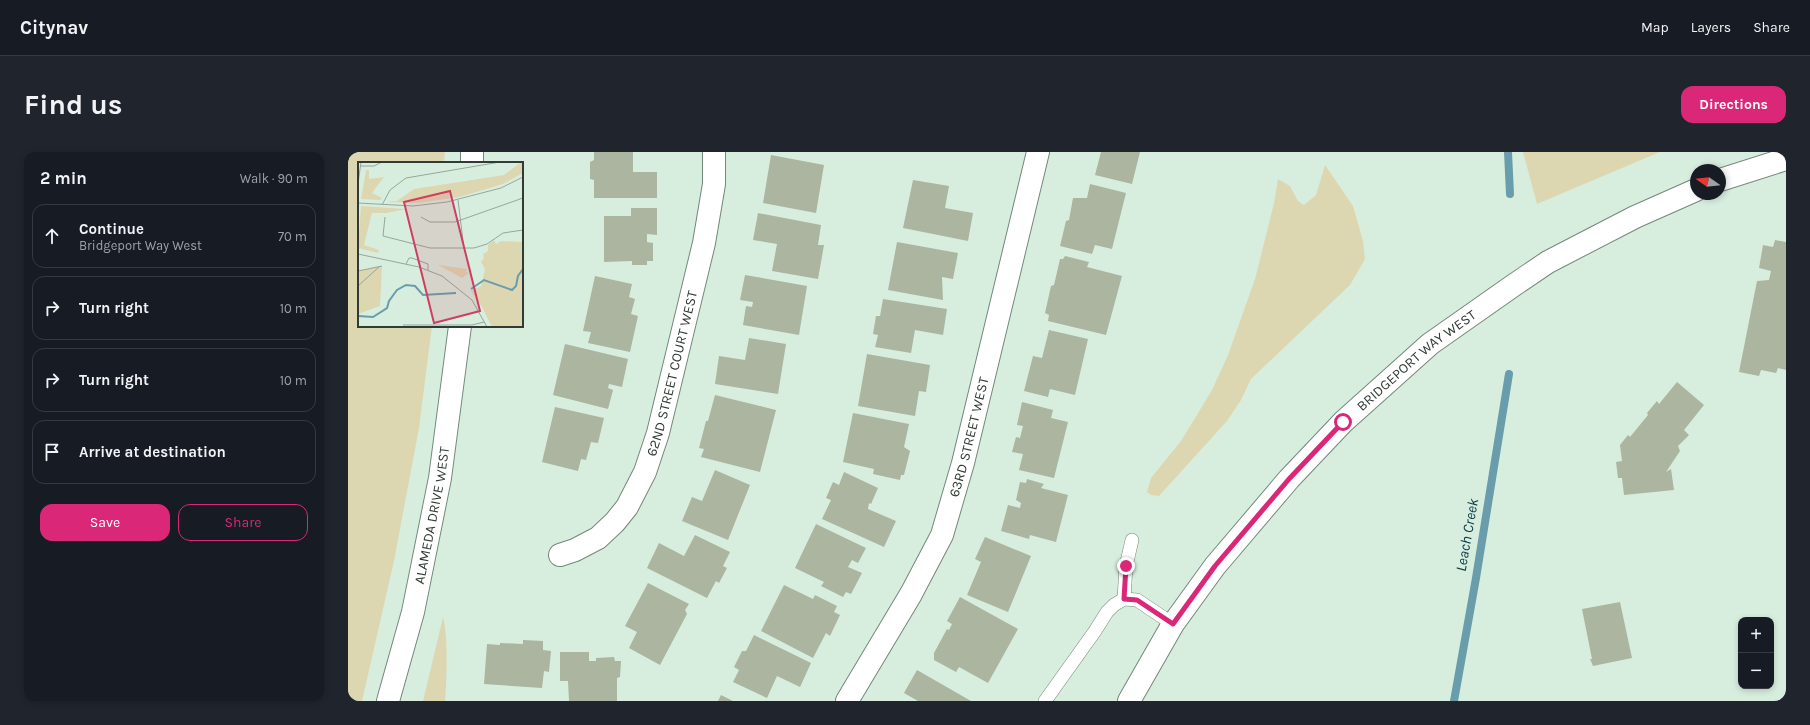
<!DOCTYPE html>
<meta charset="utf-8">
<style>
:root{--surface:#171b24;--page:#20242c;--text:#f1f3f6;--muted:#9ea1a6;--line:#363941;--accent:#db2777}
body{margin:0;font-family:Karla,sans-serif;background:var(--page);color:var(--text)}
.controls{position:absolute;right:12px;bottom:12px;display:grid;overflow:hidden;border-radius:8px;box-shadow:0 2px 6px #0003}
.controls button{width:36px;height:36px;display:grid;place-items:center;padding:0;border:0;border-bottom:1px solid var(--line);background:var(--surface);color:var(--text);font:20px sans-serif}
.compass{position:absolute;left:1342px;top:12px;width:36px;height:36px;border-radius:50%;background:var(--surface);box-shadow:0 2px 6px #0003;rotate:284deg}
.stop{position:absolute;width:12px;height:12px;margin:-9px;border:3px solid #db2777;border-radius:50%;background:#fff}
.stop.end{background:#db2777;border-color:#fff;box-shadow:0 1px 4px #0008}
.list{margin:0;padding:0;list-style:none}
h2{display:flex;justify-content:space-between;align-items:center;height:52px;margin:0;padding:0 16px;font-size:17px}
h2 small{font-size:13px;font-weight:400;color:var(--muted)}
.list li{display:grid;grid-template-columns:26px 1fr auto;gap:12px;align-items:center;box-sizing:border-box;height:64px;margin:0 8px 8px;padding:0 8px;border:1px solid var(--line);border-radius:12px}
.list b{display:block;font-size:15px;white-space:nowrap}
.list p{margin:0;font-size:13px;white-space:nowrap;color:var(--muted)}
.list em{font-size:13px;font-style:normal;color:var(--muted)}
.actions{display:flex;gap:8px;padding:12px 16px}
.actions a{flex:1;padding:9px 0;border:1px solid var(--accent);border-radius:12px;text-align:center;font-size:14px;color:var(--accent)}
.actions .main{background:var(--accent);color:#fff}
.icon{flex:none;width:22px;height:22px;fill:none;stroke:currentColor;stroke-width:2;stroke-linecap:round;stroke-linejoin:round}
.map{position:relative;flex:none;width:1438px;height:549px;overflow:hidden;border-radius:12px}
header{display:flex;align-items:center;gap:24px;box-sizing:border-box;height:56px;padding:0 20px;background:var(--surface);border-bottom:1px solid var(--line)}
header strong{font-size:19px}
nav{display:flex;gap:22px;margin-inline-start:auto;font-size:14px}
.intro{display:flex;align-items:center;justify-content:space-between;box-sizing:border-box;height:96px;padding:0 24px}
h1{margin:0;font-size:28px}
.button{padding:10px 18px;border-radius:12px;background:var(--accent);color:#fff;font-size:14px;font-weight:700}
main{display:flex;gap:24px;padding:0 24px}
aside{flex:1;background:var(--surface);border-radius:12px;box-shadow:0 2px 6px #0003}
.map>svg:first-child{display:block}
.green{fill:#ddd7b1}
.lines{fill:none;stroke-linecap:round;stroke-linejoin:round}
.stream{stroke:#6a9dab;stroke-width:8}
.building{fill:#abb5a0}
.lane-casing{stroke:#73887b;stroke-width:14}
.street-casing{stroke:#73887b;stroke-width:24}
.primary-casing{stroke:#73887b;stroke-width:24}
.lane{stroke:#fff;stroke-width:13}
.street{stroke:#fff;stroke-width:22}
.primary{stroke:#fff;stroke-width:22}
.route{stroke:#db2777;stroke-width:5}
.labels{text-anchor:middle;stroke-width:3.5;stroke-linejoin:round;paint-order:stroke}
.street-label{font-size:14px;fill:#313a34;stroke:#d7eedf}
.water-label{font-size:15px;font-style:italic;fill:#0d3d48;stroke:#d7eedf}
.inset-river{fill:none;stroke:#6a9dab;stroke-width:2}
.inset-road{fill:none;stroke:#95a69b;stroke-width:1}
.view{fill:#ce3e61;fill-opacity:0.15;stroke:#ce3e61;stroke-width:2}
.inset-edge{fill:none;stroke:#313a34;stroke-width:2}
</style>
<header>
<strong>Citynav</strong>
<nav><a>Map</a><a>Layers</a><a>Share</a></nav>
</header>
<div class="intro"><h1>Find us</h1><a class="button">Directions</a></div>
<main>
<aside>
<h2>2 min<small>Walk · 90 m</small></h2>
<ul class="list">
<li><svg class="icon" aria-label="ahead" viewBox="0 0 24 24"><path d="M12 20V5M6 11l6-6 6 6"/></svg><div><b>Continue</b><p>Bridgeport Way West</p></div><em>70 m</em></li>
<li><svg class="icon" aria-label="right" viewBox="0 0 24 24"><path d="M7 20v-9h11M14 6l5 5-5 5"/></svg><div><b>Turn right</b></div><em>10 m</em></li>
<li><svg class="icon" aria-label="right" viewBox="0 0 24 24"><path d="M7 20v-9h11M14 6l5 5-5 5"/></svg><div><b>Turn right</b></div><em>10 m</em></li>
<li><svg class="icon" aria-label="arrive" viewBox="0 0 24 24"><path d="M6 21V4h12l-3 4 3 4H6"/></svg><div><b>Arrive at destination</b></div></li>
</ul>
<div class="actions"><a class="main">Save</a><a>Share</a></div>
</aside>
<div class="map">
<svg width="1438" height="549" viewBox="0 0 1438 549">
<rect width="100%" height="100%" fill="#d7eedf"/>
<!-- green -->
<g class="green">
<polygon points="0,0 97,0 96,11 11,11 11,174 84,174 71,276 46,409 14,549 0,549"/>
<polygon points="1175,0 1312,0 1189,52"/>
<polygon points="977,13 1005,54 1015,89 1017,107 1002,133 903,227 893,248 879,269 811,344 803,343 799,340 803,326 833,289 864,238 880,203 907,127 926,51 930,27 942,34 950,49 956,53 968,43"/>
<path d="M95,465c5,16 4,65 2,84h-22z"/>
</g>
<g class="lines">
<!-- stream -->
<g class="stream">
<polyline points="1160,0 1162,42"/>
<polyline points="1106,549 1128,426 1161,222"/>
</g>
</g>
<!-- building -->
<g class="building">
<polygon points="246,0 285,0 285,20 309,20 309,46 246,46 246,28 242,27 242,10 246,8"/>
<polygon points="753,0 792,0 784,32 747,23"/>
<polygon points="423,3 476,13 468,61 415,51"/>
<polygon points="565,28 601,34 597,56 625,61 620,89 555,76"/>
<polygon points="742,32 778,41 764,97 747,93 744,102 712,94 718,69 721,68 725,46 739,46"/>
<polygon points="283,56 309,56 309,83 299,82 299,90 305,91 305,109 299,109 299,113 284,113 284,109 256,110 256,64 283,64"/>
<polygon points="410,61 473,73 470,93 476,93 470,127 424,119 429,92 405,88"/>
<polygon points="1427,88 1438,90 1438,218 1430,216 1428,221 1413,218 1411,224 1391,220 1409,129 1421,128 1423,119 1411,116 1415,93 1425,95"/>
<polygon points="549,90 610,101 605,127 594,125 595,148 540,138"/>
<polygon points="717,104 741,110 739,115 774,124 758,183 700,169 701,163 697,161 703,134 706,133 712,107 715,107"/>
<polygon points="397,123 459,134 451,183 395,173 398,154 404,155 405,150 392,148"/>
<polygon points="247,124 284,132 281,145 287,147 283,162 290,164 282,200 240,191 243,180 235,179"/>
<polygon points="535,147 599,157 595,183 567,178 563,201 527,195 530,183 525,182 528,164 532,164"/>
<polygon points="701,178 740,187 727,243 702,237 700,245 676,239 685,204 694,206"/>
<polygon points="401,186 438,192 430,242 367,232 371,204 397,208"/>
<polygon points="217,192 280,207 274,235 261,232 260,236 265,238 260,257 205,243"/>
<polygon points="519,202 582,213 578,240 571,239 567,264 510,254"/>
<polygon points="1329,230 1356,253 1336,278 1341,283 1330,294 1332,299 1318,320 1323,317 1326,338 1276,343 1274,326 1270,326 1268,310 1274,309 1272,293 1280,283 1282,285 1300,263 1299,261 1309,249 1311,252"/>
<polygon points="367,243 428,258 412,320 353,305 356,297 351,296 358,269 360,269"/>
<polygon points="674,250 705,258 703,266 720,270 706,326 671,318 675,302 664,300 668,285 672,286 675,274 669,273"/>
<polygon points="207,255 256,266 250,291 243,290 238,308 233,307 230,319 194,310"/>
<polygon points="505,261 561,272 556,295 562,299 556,323 553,323 552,328 525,322 526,317 495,310"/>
<polygon points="367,318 402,333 380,388 334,369 344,345 354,349"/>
<polygon points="496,320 530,336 523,352 521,351 520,357 548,369 536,395 474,367 483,348 478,346 485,330 491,333"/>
<polygon points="679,327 696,332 693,336 720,343 708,390 682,383 681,387 653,379 660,353 672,356 673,351 668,348 672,330 678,331"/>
<polygon points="468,372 518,396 510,411 504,408 500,415 514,421 503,442 498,440 495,445 473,434 476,430 447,416"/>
<polygon points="347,383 382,400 375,414 379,416 371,431 368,429 359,446 299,416 311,391 336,404"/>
<polygon points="637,385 683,404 660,460 619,443 633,410 627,407"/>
<polygon points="300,431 341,452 337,458 339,462 312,513 281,496 289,480 277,474"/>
<polygon points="436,433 465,447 467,443 489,454 486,460 492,463 482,484 478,481 465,506 413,479"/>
<polygon points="612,445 670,477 640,531 611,515 608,520 586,508 586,501 599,477 601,478 604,472 599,469"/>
<polygon points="1272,450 1284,506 1245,514 1242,507 1244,507 1234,457"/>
<polygon points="406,483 463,511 452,535 429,524 419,546 385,530 391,518 386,515 394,499 398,499"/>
<polygon points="175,488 195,489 195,498 203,499 201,520 196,519 194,536 136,532 139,492 152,493 152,491 175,492"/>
<polygon points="212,500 241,500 241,509 248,509 248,506 266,505 267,509 273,509 272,525 269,526 269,549 221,549 220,529 212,529"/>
<polygon points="569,518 623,549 570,549 556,541"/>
<polygon points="373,543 385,549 370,549"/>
</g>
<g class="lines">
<!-- lane casing -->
<g class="lane-casing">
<g id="lane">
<polyline points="776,447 778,414 784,388"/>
<polyline points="697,549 747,479 759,460 766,453 776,447 789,448 825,472"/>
</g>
</g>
<!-- street casing -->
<g class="street-casing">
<g id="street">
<polyline points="124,11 124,0"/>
<path id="s1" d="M212,403l15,-5 23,-12 17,-16 12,-15 18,-35 13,-39 46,-190 10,-59v-32"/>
<path id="s2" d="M40,549l25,-89 27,-134 20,-152"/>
<path id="s3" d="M499,549l64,-107 31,-59 21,-72 75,-311"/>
</g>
</g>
<!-- primary casing -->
<g class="primary-casing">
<g id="primary">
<polyline points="1372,28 1438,7"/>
<path id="s4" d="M781,549l44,-77 42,-58 74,-87 54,-57 87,-78 84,-59 34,-23 87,-45 61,-27"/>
</g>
</g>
<!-- lane -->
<use href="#lane" class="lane"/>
<!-- street -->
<use href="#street" class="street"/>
<!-- primary -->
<use href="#primary" class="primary"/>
</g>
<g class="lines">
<!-- route -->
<polyline class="route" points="778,414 776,447 789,448 825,472 867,414 941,327 995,270"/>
</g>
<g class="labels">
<!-- street labels -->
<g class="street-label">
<text dy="5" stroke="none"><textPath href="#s4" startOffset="449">BRIDGEPORT WAY WEST</textPath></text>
<text dy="5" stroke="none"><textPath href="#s1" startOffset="226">62ND STREET COURT WEST</textPath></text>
<text dy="5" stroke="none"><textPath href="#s3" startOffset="293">63RD STREET WEST</textPath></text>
<text dy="5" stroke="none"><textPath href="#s2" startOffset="191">ALAMEDA DRIVE WEST</textPath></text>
</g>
<!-- water labels -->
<g class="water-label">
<text transform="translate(1119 383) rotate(-80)" y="5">Leach Creek</text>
</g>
</g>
<!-- overview -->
<g transform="translate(10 10)">
<rect width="165" height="165" fill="#d7eedf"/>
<path d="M163,0h2v11l-20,11 -43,13 -43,6 -31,-1 11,-1 17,-12 90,-14zM8,8h3v9l15,-2 -12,16 10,5 -2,2 -19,-1zM3,44l44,3 8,-1 -27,5h-14l-8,32 15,5 -1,3 -20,-5zM136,78l2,4 5,-3 22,1v85h-31l-10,-20 -11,-16 10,-5 4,-17 -4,-7 3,-4 -1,-4 5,-3v-6zM80,103l29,4 -1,3 3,1 -7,5zM24,104l-2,40 -22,8v-43z" fill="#ddd7b1"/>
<path class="inset-river" d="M113,127l13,-9 28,10 4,-4 2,-10 5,-7M0,154l15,1 14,-9 2,-7 8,-11 9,-5 9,1 8,9 33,-2"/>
<path class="inset-road" d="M3,4h13l8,-4M0,22l3,-22M100,38l6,49M0,41l55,3 34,-4 54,-14 22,-11M24,43l8,-15 16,-12 94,-16M27,55l-2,19 47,12h44l13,-4 16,-11 20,-3M63,55l9,5h25l68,-24M0,92l61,13 23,9 30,24 15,27M48,102l3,-6h3l16,6v6M0,109l24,-5M0,124l22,-20M45,163h69l12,-3"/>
<path class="view" d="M92,29l30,120 -46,12 -30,-121z"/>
<rect width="165" height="165" class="inset-edge"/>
</g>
</svg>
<div class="controls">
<button>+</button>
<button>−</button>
</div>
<svg class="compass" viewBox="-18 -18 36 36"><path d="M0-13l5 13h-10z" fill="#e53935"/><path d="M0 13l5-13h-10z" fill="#9ea1a6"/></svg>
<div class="stop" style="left:995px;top:270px"></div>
<div class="stop end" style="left:778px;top:414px"></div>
</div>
</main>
